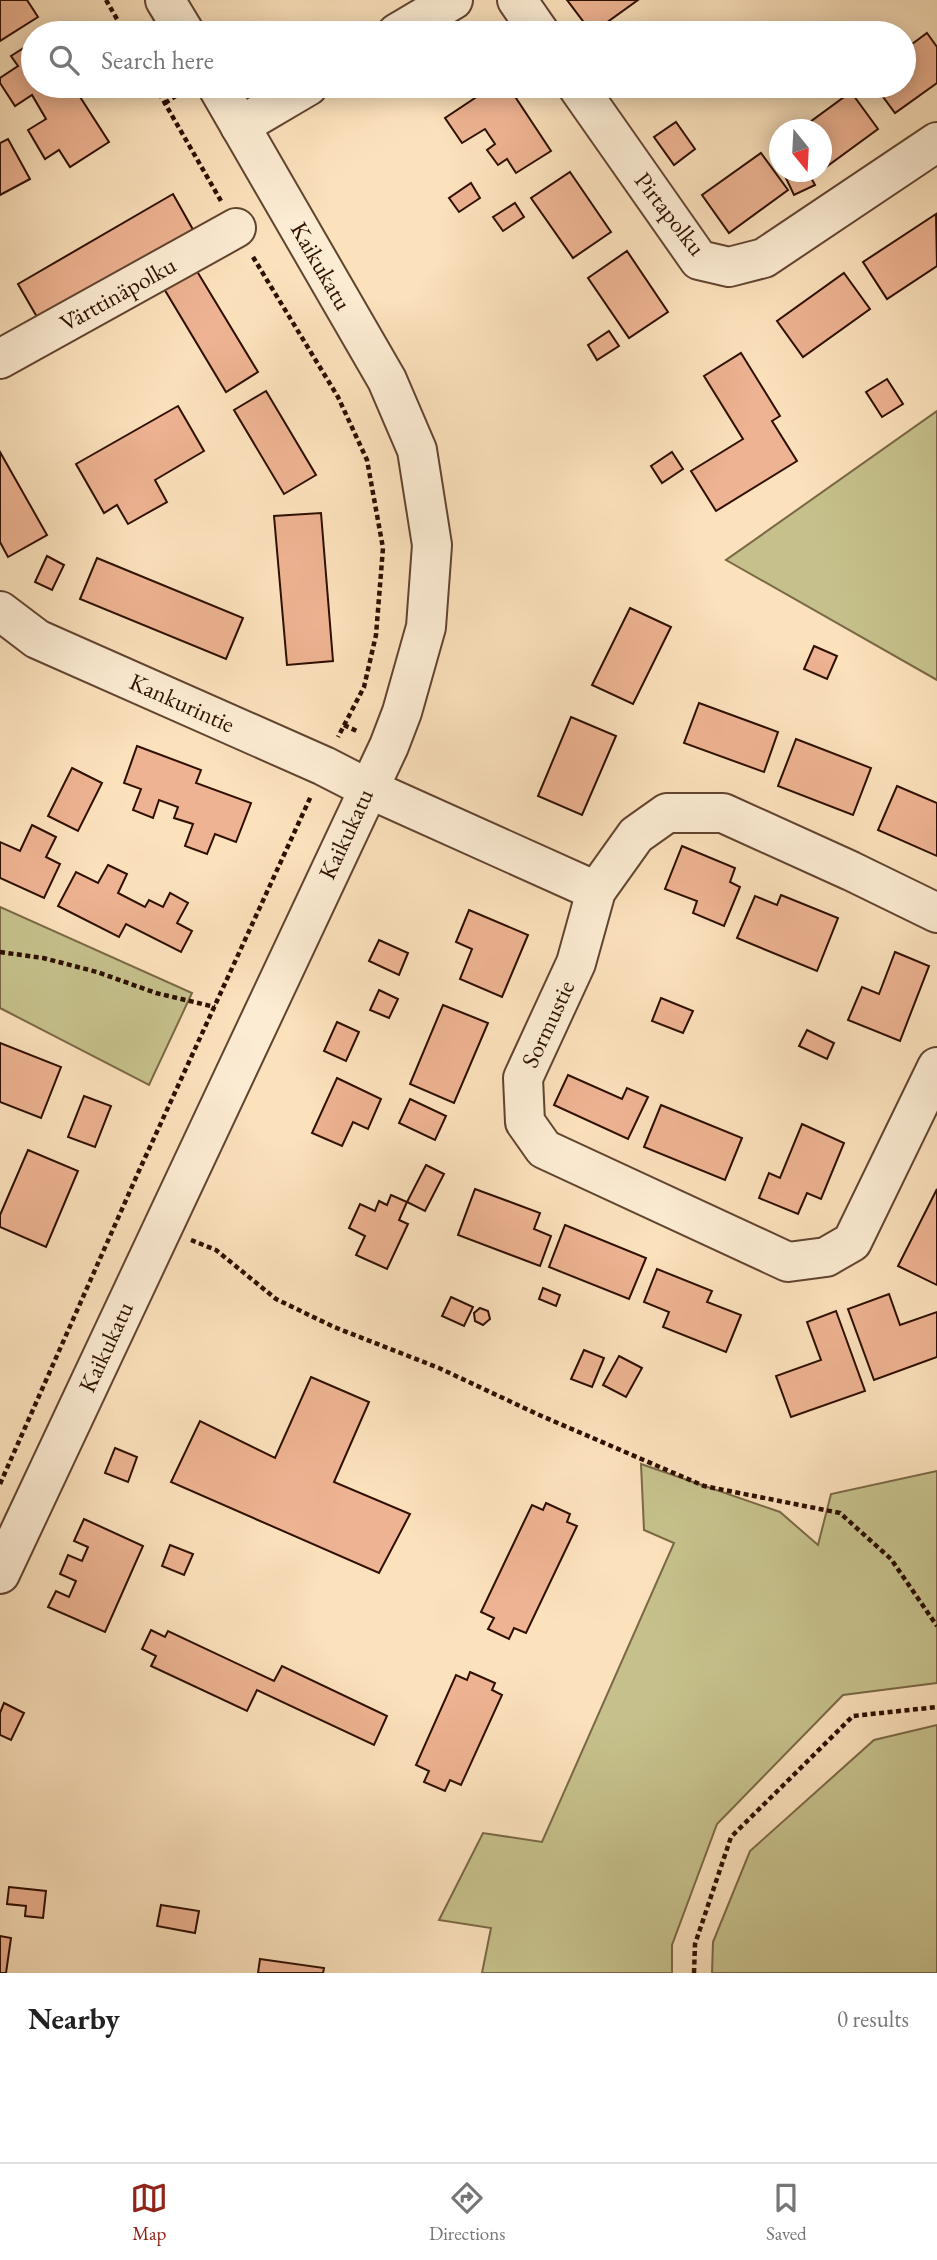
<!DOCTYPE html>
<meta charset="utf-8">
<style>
:root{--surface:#fff;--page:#f2f2f2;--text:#222;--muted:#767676;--line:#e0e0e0;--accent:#8f2418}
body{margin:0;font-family:"EB Garamond",serif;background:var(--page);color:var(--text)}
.compass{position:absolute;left:769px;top:119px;width:63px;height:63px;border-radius:50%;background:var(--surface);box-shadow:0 4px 18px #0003;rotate:162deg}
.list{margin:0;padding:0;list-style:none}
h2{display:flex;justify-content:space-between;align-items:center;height:91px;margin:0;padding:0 28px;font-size:30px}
h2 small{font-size:23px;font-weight:400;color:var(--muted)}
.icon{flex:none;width:38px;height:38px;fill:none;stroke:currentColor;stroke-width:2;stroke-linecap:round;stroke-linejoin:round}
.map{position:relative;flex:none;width:937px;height:1973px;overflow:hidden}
.search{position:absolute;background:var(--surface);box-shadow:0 4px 18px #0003;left:21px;right:21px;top:21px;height:77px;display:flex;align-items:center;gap:18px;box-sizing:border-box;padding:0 24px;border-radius:38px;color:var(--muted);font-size:26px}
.sheet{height:189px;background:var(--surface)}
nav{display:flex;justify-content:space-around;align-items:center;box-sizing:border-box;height:98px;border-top:2px solid var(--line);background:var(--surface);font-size:19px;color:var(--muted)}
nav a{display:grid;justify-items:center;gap:4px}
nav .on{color:var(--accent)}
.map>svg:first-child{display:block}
.green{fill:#c6c18c;stroke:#7a6846;stroke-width:2}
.building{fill:#eeb392;stroke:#2e0f00;stroke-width:2}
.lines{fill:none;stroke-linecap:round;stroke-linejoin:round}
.minor-casing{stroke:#61442f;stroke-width:42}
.path{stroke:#2e0f00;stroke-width:4.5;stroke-dasharray:5 3.5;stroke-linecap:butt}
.minor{stroke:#fcecd3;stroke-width:38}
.labels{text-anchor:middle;stroke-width:5;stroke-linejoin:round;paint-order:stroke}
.street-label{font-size:24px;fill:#2e0f00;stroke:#fcecd3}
</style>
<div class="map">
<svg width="937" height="1973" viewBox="0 0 937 1973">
<rect width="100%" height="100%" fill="#fbe1bc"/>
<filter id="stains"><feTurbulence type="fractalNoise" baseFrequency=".00286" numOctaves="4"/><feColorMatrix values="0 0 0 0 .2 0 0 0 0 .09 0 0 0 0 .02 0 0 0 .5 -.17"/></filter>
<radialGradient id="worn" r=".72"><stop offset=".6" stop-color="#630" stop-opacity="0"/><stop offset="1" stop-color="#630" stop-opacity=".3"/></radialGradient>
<!-- green -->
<g class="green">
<polygon points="937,411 937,680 726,560"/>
<polygon points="0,907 192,993 149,1085 0,1008"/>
<polygon points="641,1464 780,1512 818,1545 831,1494 937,1471 937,1683 843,1695 717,1824 672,1945 672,1973 482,1973 491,1928 439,1920 483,1833 542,1842 674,1543 644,1530"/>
<polygon points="937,1725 937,1973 712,1973 713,1942 750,1851 874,1740"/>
</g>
<!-- building -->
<g class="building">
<polygon points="0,0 27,0 38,17 0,41"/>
<polygon points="567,0 638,0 592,33"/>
<polygon points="927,33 937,47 937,83 895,113 875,86 904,86 904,50"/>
<polygon points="33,42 33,86 73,86 109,142 70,167 59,150 45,159 28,130 46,119 32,95 15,106 0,83 0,78 18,66 11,56"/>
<polygon points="493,86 508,86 551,151 516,173 507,159 498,165 487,150 495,144 485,129 462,143 445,118"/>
<polygon points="851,92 878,129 822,170 822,130 799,130"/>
<polygon points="676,122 695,149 674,165 654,137"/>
<polygon points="8,139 30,179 0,195 0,143"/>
<polygon points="761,153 788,190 729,233 702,195"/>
<polygon points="570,172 611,232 573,258 531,198"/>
<polygon points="788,172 808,172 815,185 794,195 784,174"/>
<polygon points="471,183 480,198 459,212 449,198"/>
<polygon points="173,194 196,235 41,324 18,284"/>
<polygon points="515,203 524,217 503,231 493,217"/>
<polygon points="936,214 937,266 887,299 863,262"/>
<polygon points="627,251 668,312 629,338 588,278"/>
<polygon points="195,268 258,372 226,392 163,287"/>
<polygon points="844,273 870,309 803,357 777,321"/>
<polygon points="609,331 619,346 597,360 588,345"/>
<polygon points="741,353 780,416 772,421 797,461 716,511 691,471 743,439 704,376"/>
<polygon points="887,379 903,404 882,417 866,392"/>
<polygon points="266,391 316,475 284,494 234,410"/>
<polygon points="178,406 204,451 155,480 167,502 128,524 117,505 104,513 76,464"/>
<polygon points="0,452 47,535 8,557 0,542"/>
<polygon points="672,452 683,469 662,483 651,466"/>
<polygon points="321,513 333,661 287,665 274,516"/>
<polygon points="47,556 64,565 52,590 35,582"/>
<polygon points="97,558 243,618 226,659 80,599"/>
<polygon points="630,608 671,627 633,704 592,685"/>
<polygon points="814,646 837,656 827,679 804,669"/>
<polygon points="699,703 778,732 764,772 684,743"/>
<polygon points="571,717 616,736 582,815 538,796"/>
<polygon points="796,739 871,768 853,815 778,786"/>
<polygon points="137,746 201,770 196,783 251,803 236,842 215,834 207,854 185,846 193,824 174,818 178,807 159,800 153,818 133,810 141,789 124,783"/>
<polygon points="72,768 102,783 78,831 48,816"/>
<polygon points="897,786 937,803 937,856 878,830"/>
<polygon points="32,825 56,837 46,857 60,864 44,898 0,878 0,842 20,851"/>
<polygon points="682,846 735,868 730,882 740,887 724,926 693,913 697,901 665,889"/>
<polygon points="108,865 127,874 118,893 145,907 149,900 163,907 170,893 188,903 177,923 192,931 181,952 126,924 119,937 58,906 76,872 98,883"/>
<polygon points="781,895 838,918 817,971 737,938 755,896 777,905"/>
<polygon points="469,910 528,935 502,997 460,979 472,949 456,942"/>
<polygon points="379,940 408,953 399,975 369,961"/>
<polygon points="895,952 929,966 900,1041 848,1020 862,987 879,994"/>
<polygon points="379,990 398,999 389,1018 370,1010"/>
<polygon points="661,998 693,1011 683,1033 652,1021"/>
<polygon points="443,1005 488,1023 454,1103 410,1084"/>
<polygon points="337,1022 359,1032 346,1061 324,1051"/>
<polygon points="807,1030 834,1043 827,1059 799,1046"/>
<polygon points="0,1043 61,1067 41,1118 0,1102"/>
<polygon points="568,1075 622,1099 627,1088 648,1097 628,1139 554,1105"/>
<polygon points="337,1078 381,1099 368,1129 353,1122 342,1146 312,1133"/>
<polygon points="84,1096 111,1106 95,1147 68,1137"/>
<polygon points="410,1099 446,1116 435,1140 399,1123"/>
<polygon points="661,1105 742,1138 725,1180 644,1147"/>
<polygon points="802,1124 844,1143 821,1199 807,1193 798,1214 759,1198 769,1173 780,1178"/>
<polygon points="28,1150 78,1171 46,1247 0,1227 0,1215"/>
<polygon points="426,1165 444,1174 425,1211 407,1202"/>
<polygon points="475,1189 540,1213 534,1229 551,1236 540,1266 458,1235"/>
<polygon points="937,1189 937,1285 898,1266"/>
<polygon points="391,1195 407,1202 399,1220 408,1224 387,1269 356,1255 365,1236 349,1228 360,1204 375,1211 379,1201 387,1205"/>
<polygon points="565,1225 646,1258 629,1299 549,1267"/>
<polygon points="657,1269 712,1291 707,1302 741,1315 726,1352 663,1327 669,1312 644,1302"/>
<polygon points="543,1288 560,1295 556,1306 539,1299"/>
<polygon points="889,1294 900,1325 937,1312 937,1357 874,1380 848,1309"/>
<polygon points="451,1297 473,1307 464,1326 442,1316"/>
<polygon points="480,1308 488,1311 490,1319 483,1325 475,1321 474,1313"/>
<polygon points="836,1311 865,1391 791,1417 776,1376 821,1360 807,1322"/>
<polygon points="584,1350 604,1358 592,1387 571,1379"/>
<polygon points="619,1356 642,1368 626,1397 603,1385"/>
<polygon points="311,1377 369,1402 334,1482 410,1514 379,1573 171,1482 200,1421 275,1458"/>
<polygon points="115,1448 137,1457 128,1482 105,1473"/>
<polygon points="546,1503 570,1514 567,1522 577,1526 526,1633 514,1628 509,1639 488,1629 494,1618 481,1612 532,1505 543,1510"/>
<polygon points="84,1519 143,1546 105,1632 48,1607 56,1591 69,1597 76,1581 60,1574 68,1555 82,1561 88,1547 74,1541"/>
<polygon points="170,1545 193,1554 184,1575 162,1566"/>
<polygon points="151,1630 165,1637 168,1631 274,1681 282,1666 387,1716 374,1745 257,1690 247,1711 151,1666 156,1656 142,1649"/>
<polygon points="470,1672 495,1683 492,1690 502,1695 461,1785 450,1780 445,1791 424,1782 429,1771 416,1765 456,1675 467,1680"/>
<polygon points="4,1703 24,1713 11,1740 0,1735 0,1713"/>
<polygon points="9,1887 46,1891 43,1918 25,1916 26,1906 7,1904"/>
<polygon points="161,1905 199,1911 195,1933 157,1926"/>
<polygon points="0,1936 11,1938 6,1973 0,1973"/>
<polygon points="260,1959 324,1968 323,1973 258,1973"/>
</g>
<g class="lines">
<!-- minor casing -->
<g class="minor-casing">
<g id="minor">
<polyline points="165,0 185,33"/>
<polyline points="517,0 540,33"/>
<polyline points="397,33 453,0"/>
<polyline points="577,86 699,260 729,267 764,258 937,142"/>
<polyline points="240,126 308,86"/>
<polyline points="0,359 236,228"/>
<polyline points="0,611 37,639 324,766 367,788 596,891"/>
<polyline points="937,913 851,871 723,813 667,813 636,835 596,891 576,963 523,1078 525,1122 544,1149 788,1262 826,1257 852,1242 937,1067"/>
<polyline points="0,1574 389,746 402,712 426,627 432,545 417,450 387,380 217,86"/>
</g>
</g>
<!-- path -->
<g class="path">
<polyline points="106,0 125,33"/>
<polyline points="155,86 221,201"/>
<polyline points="165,103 185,90"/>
<polyline points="253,257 338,397 367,460 383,548 376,635 364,687 338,737"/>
<polyline points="344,725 359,732"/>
<polyline points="0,952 43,958 97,972 156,993 215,1007"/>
<polyline points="191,1240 216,1250 276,1299 334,1327 439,1368 537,1414 704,1486 840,1513 891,1559 937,1626"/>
<polyline points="0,1484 138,1173 311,796"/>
<polyline points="694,1973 695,1944 731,1837 853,1716 937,1707"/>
</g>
<!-- minor -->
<use href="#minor" class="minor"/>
</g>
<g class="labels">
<!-- street labels -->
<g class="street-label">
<text transform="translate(670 214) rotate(52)" y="8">Pirtapolku</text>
<text transform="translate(321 266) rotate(60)" y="8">Kaikukatu</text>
<text transform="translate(118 294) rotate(-29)" y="8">Värttinäpolku</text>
<text transform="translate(182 703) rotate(24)" y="8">Kankurintie</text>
<text transform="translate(346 834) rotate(-65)" y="8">Kaikukatu</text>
<text transform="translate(548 1024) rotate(-65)" y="8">Sormustie</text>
<text transform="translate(106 1347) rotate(-65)" y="8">Kaikukatu</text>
</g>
</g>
<rect width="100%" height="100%" filter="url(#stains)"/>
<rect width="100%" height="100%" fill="url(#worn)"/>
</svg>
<svg class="compass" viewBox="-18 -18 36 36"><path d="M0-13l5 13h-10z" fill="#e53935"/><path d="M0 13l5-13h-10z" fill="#767676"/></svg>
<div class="search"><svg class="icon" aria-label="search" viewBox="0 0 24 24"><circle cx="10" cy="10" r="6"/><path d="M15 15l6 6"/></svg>Search here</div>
</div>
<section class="sheet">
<h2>Nearby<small>0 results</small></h2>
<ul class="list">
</ul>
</section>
<nav>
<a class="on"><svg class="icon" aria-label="map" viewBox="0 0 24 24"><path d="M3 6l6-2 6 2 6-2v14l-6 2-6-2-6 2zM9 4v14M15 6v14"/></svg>Map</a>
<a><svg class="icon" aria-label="directions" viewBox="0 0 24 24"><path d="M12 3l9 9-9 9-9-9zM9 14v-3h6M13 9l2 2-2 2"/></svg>Directions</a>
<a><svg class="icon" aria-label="saved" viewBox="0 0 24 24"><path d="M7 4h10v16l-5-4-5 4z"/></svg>Saved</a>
</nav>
